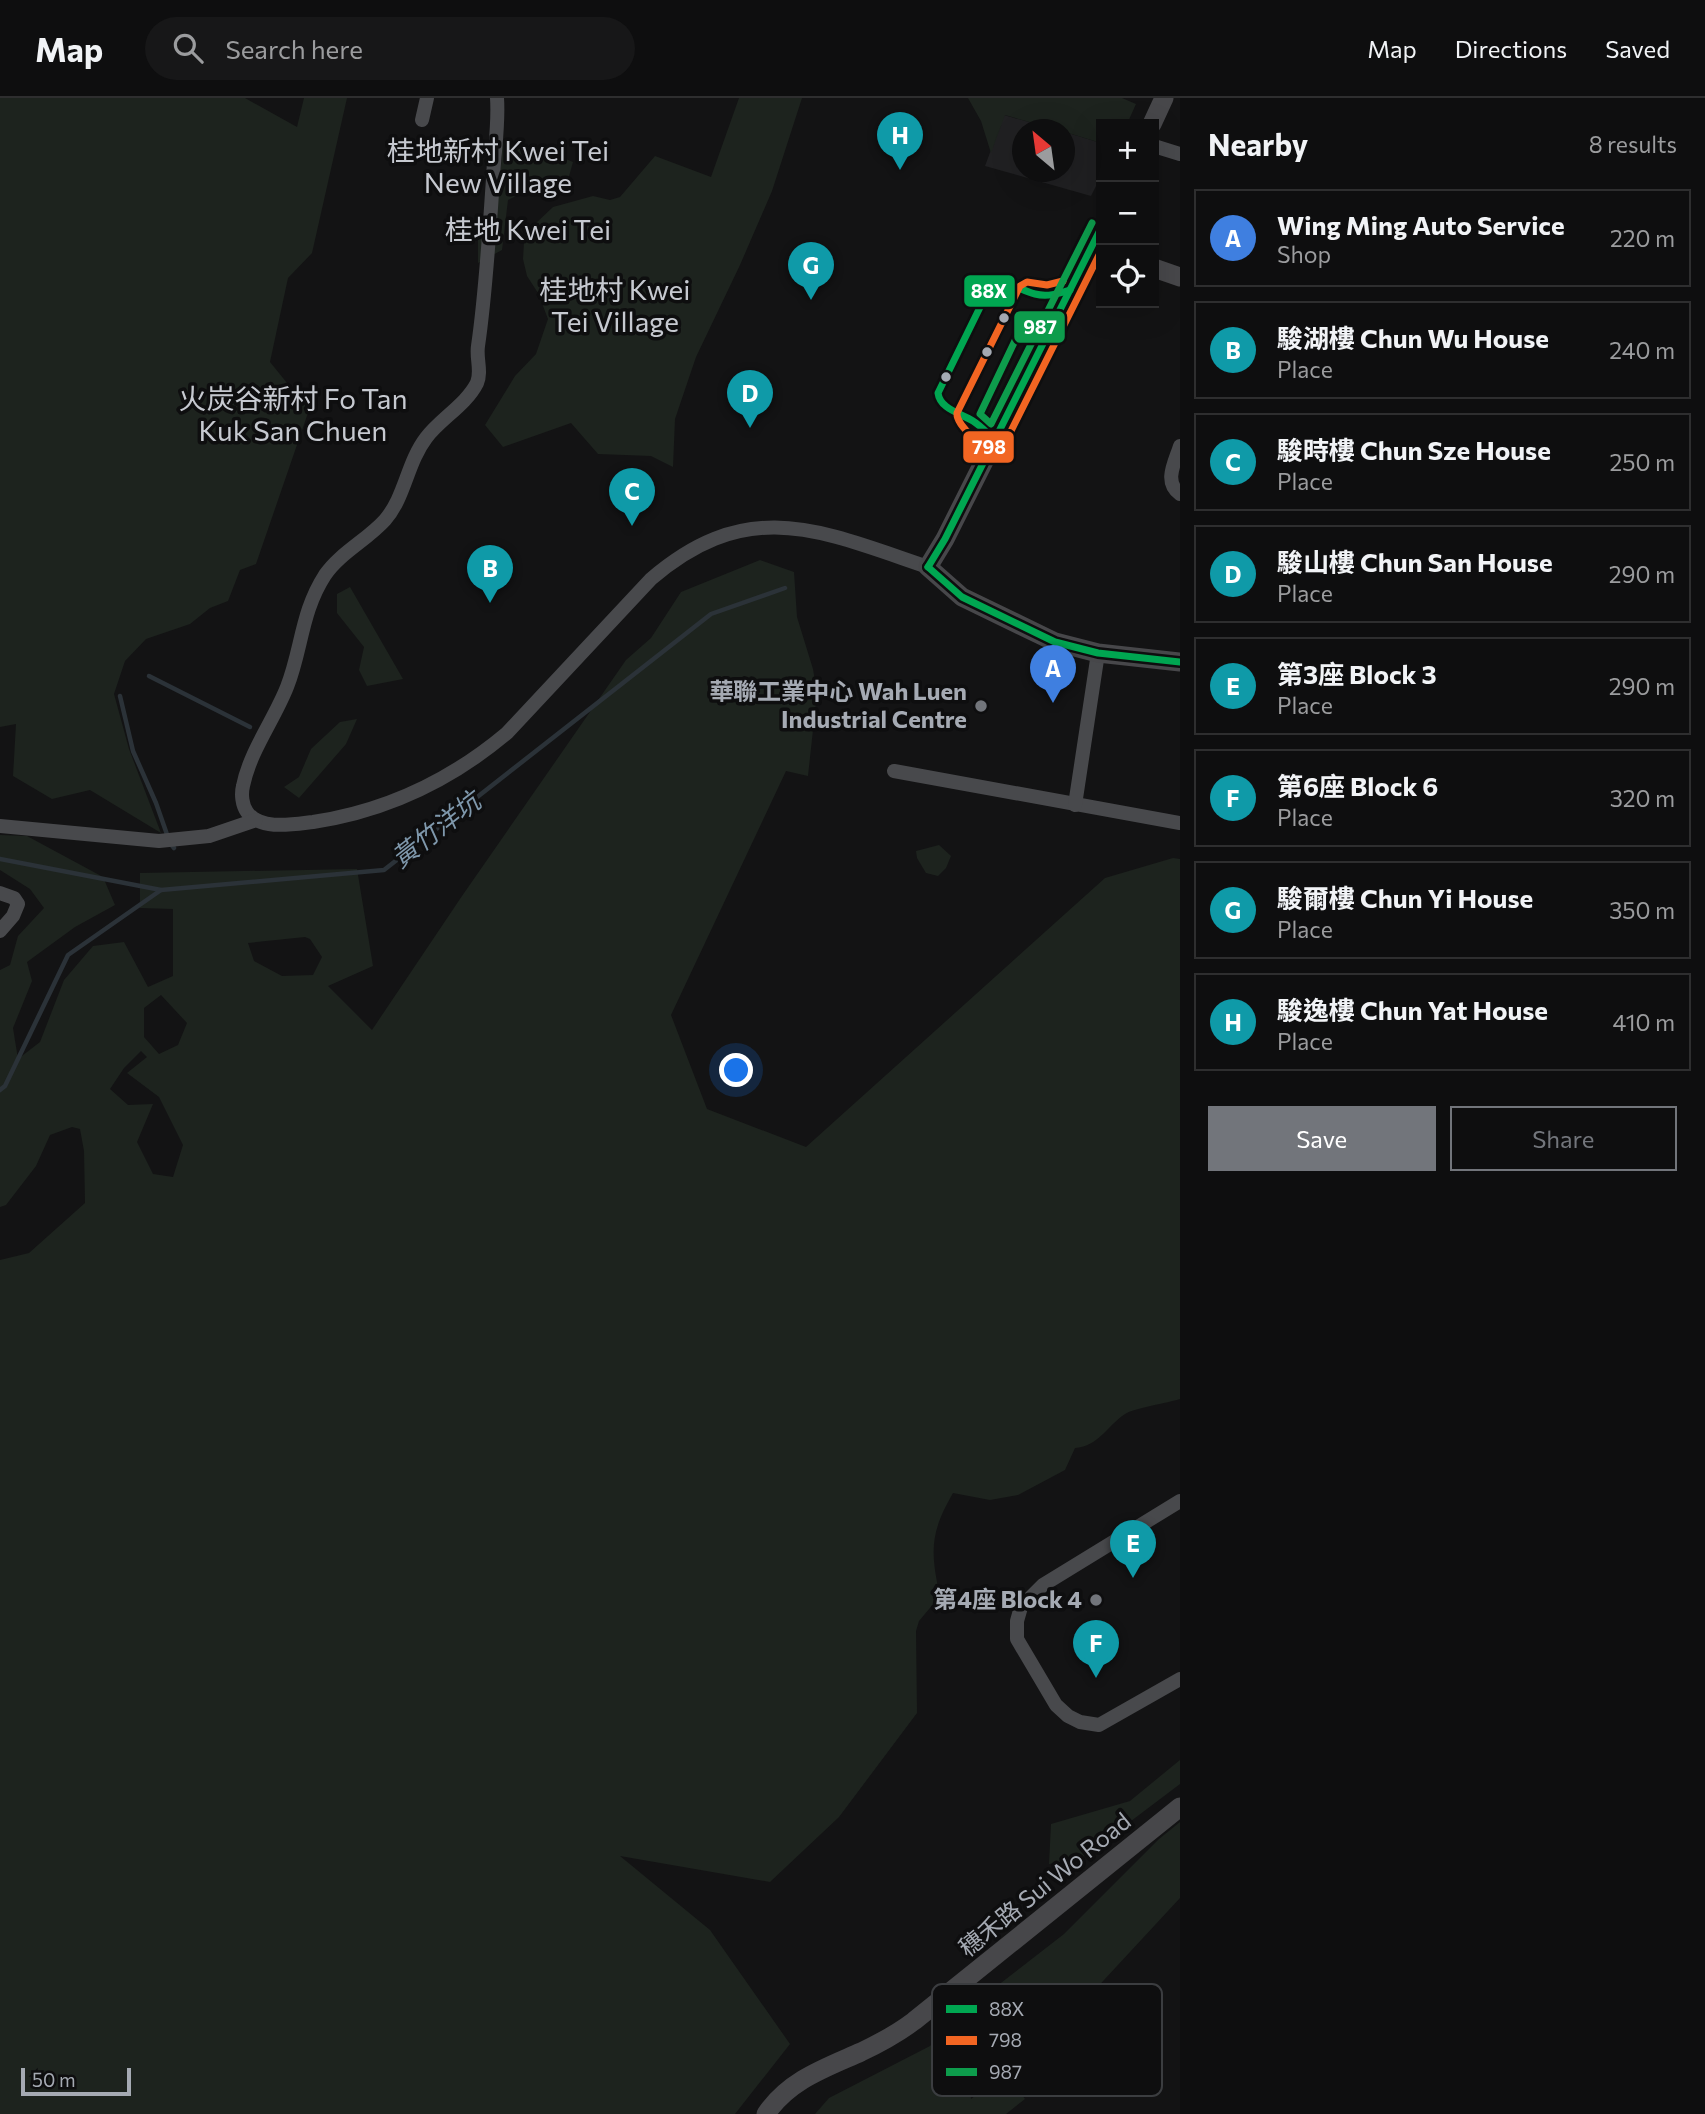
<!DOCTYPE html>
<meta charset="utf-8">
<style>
:root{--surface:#0e0e0f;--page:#171718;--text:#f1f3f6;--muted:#9b9c9e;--line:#2e2e2f;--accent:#72757b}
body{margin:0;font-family:Commissioner,"Noto Sans TC",sans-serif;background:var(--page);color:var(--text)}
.controls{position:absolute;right:21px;top:21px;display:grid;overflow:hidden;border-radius:0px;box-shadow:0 7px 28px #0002}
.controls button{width:63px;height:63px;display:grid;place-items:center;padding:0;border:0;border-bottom:2px solid var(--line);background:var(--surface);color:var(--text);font:35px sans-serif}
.compass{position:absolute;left:1012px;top:21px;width:63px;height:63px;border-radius:50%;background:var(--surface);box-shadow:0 7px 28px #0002;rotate:331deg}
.scale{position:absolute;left:21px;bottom:18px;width:110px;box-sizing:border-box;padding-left:7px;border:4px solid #a5aab3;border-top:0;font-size:19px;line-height:24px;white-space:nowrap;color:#a5aab3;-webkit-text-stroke:5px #0e0e0f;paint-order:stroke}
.you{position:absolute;left:737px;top:973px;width:24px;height:24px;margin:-18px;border:5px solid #fff;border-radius:50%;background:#1a73e8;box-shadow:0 0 0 10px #1a73e833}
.badge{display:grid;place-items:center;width:46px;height:46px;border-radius:50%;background:var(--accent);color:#fff;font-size:23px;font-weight:700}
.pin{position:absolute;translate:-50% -58px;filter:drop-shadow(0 2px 4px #0008)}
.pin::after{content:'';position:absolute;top:37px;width:24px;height:21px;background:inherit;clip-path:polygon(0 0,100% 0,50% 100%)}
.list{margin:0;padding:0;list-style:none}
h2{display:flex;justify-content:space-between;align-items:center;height:91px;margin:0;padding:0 28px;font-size:30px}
h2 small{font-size:23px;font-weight:400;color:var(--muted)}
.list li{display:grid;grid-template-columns:46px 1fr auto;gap:21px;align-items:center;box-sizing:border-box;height:98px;margin:0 14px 14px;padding:0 14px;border:2px solid var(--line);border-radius:0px}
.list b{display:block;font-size:26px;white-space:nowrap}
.list p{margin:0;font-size:23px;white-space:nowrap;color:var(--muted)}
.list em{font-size:23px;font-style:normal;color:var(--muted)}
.actions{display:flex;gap:14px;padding:21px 28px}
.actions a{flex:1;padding:16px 0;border:2px solid var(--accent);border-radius:0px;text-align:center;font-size:24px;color:var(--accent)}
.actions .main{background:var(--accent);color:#fff}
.icon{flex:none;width:38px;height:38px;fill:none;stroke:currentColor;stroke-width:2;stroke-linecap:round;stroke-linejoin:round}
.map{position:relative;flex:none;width:1180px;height:2016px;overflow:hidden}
header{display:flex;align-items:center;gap:42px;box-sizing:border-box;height:98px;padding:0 35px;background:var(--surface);border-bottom:2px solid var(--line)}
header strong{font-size:33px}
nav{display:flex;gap:38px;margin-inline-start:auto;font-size:24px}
.search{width:490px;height:63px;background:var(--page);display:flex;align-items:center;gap:18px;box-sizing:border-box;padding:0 24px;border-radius:38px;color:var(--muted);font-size:26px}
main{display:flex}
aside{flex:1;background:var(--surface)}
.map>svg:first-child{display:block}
.built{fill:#202022}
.green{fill:#1d231e;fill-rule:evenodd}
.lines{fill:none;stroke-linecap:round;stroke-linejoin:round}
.stream{stroke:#2b3238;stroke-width:4.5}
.street{stroke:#48494c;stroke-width:14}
.secondary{stroke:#47474a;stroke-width:19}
.bus-1-casing{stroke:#0e0e0f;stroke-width:12}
.bus-2-casing{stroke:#0e0e0f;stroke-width:12}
.bus-3-casing{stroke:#0e0e0f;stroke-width:12}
.bus-1{stroke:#00a651;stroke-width:7}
.bus-2{stroke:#f26522;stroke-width:7}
.bus-3{stroke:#0d9c4c;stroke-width:7}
.bus-dot{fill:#a5aab3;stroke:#0e0e0f;stroke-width:2.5}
.poi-dot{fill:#72757b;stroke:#0e0e0f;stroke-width:2.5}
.labels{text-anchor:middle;stroke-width:7;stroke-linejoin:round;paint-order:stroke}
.poi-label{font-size:24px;font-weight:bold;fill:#a5aab3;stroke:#0e0e0f;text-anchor:end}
.street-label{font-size:24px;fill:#a5aab3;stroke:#0e0e0f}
.water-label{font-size:26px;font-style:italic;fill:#7f98ac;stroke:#0e0e0f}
.quarter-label{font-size:28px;fill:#c6c9d0;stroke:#0e0e0f}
.key{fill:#0e0e0f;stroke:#3b3d40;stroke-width:2}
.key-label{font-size:19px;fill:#a5aab3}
.line-badge{stroke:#0e0e0f;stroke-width:2.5}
.badge-label{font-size:19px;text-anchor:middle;font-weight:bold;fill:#fff}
</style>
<header>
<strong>Map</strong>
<div class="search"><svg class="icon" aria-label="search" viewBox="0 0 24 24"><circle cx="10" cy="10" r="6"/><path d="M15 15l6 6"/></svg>Search here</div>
<nav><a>Map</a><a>Directions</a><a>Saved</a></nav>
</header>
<main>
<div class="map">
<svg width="1180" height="2016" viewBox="0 0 1180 2016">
<rect width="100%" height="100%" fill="#131314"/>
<!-- built -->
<polygon class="built" points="1004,17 1054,31 1023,32 1023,74 1064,74 1065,34 1101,45 1101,78 1091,98 985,68"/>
<!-- green -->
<g class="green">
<polygon points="0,0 245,0 297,29 304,0 347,0 312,155 288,180 270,264 309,312 256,466 240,472 228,503 210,510 190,526 146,541 125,563 114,596 129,651 161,735 90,692 52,701 13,678 16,626 0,629"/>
<polygon points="739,0 802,0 772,93 740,167 696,259 675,321 673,369 651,358 598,356 571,325 503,349 485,327 515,278 536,256 548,221 538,195 527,178 523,161 524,144 535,126 553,109 593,98 610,102 620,99 655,58 711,79"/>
<polygon points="968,0 1122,0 1136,6 1127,26 1101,26 1101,45 1065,34 1064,32 1054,31 1005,17 991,55 981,23"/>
<polygon points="501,45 510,46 533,56 549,54 573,64 568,82 528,92 508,102 502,152 478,165 478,141 499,86 502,58"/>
<path d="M760,462l34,12 3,45 16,52 4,24 -9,83 -22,-5 -115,244 36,94 99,38 299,-269 68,-20 7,1v540c-12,4 -46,9 -55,15 -18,12 -26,32 -50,34l-10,22 -47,25 -28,5 -37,-7c-23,40 -23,58 -13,103l-21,25 -3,10 1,82 -78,104 -69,65 -150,-26 90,74 80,114 -55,70h-735v-854l29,-7 56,-50 -1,-52 -4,-22 -8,-2 -22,8 -14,31 -30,39 -6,2v-237l10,-5 8,-29 26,-28 -14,-19 -30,-19v-35l27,1 76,41 12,28 -40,22 -48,35 5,19 -19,47 5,31 22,-17 24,-62 29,-34 31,-4 24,45 25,-11v-67l-33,-1v-35l217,-4 16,97 -45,20 44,44 90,-134 164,-236 25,-22 30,-46zM305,839l5,2 12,18 -9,18 -31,1 -28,-15 -6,-18zM161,897l26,28 -9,22 -19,9 -15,-17v-29zM141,953l6,6 -20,16 32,24 24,48 -10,32 -20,-3 -16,-32 16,-38 -25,1 -18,-16 14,-21z"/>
<polygon points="350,489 403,581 367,588 359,572 364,549 337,515 337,496"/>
<polygon points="357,621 346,646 299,700 284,689 299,679 311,651 340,624"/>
<polygon points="939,747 951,758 946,770 938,778 926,775 917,760 916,753"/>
<polygon points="1180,1662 1180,1686 1082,1760 1049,1766 1051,1726 1130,1703"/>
<polygon points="1180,1724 1180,1800 1066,1923 1057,1958 1028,1958 970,1983 971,2001 1005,1975 1025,2001 1006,2016 815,2016 829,2000 930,1948 984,1898 1064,1836 1159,1741"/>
</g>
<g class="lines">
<!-- stream -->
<g class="stream">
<polyline points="149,578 250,629"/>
<polyline points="120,598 133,653 156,705 170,745 174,750"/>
<polyline points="0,761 161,792"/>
<polyline points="0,992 5,988 68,857 161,792 384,772 711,516 785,490"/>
</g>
<!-- street -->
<g class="street">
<path d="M497,0c2,26 -3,55 -4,81 -4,56 -7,112 -15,167 -2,13 4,25 -1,37 -11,22 -37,36 -51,55 -19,25 -21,59 -41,82 -18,20 -45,33 -60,55 -24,37 -23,74 -38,112 -13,33 -37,64 -44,99 -2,8 -1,19 4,26 13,19 48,12 66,10 74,-11 138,-42 194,-89l144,-154c98,-84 170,-48 277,-12"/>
<polyline points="422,22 427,0"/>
<polyline points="1154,48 1180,56"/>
<path d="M1180,348c-5,16 -17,36 0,48"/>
<polyline points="894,673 1180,725"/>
<polyline points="1075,707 1098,555"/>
<polyline points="0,728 159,743 209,738 256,722"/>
<polyline points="0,795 14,800 18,806 13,818 0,833"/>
<polyline points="1180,1403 1043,1487 1021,1509 1017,1523 1017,1541 1056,1607 1068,1618 1080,1624 1099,1627 1180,1581"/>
</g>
<!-- secondary -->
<g class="secondary">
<polyline points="1152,26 1164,0"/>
<polyline points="1101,130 945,441 928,469 962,499 1055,544 1098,555 1180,564"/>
<polyline points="1154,170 1180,179"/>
<path d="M766,2016c23,-34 59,-46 95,-62 19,-9 37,-19 53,-31l266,-214"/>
</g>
<!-- bus-1 casing -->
<g class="bus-1-casing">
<g id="bus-1">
<path d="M995,342c-7,-6 -14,-14 -22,-19 -13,-8 -33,-12 -35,-28l49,-100c18,-19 28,-4 48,1 12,3 23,0 35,-4"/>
<polyline points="928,469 945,441 1101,130"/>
<polyline points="928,469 962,499 1055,544 1098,555 1180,564"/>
</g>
</g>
<!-- bus-2 casing -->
<g class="bus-2-casing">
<path id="bus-2" d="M1063,183l-16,4 -20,-3 -7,4 -63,127c-1,13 29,38 42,37l5,-5 97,-194"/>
</g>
<!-- bus-3 casing -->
<g class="bus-3-casing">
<polyline id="bus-3" points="1022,228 980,316 991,326 1092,125"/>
</g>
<!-- bus-1 -->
<use href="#bus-1" class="bus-1"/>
<!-- bus-2 -->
<use href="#bus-2" class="bus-2"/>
<!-- bus-3 -->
<use href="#bus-3" class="bus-3"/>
</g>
<!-- markers -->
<g class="bus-dot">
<circle cx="1004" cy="220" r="6"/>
<circle cx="987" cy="254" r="6"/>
<circle cx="946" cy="279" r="6"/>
</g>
<g class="poi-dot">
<circle cx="981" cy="608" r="7"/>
<circle cx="1096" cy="1502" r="7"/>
</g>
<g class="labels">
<!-- poi labels -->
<g class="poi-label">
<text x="967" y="602">華聯工業中心 Wah Luen<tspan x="967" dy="28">Industrial Centre</tspan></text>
<text x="1082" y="1510">第4座 Block 4</text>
</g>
<!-- street labels -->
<g class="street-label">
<text transform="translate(1045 1787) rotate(-39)" y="8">穗禾路 Sui Wo Road</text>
</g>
<!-- water labels -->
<g class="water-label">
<text transform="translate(436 732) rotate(-38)" y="9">黃竹洋坑</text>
</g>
<!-- quarter labels -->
<g class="quarter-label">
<text x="498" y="63">桂地新村 Kwei Tei<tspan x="498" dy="32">New Village</tspan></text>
<text x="528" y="142">桂地 Kwei Tei</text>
<text x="615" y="202">桂地村 Kwei<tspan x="615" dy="32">Tei Village</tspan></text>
<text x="293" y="311">火炭谷新村 Fo Tan<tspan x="293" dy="32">Kuk San Chuen</tspan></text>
</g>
</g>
<!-- legend -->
<rect x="932" y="1886" width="230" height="112" rx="10" class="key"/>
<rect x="946" y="1907" width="31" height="8" fill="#00a651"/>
<rect x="946" y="1938" width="31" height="9" fill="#f26522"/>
<rect x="946" y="1970" width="31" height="8" fill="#0d9c4c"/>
<g class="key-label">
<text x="989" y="1918">88X</text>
<text x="989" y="1949">798</text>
<text x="989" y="1981">987</text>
</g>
<g class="line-badge">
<rect x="963" y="176" width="53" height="34" rx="7" fill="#00a651"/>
<rect x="1013" y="212" width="53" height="34" rx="7" fill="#0d9c4c"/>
<rect x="962" y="332" width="53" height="34" rx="7" fill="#f26522"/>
</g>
<g class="badge-label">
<text x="989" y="200">88X</text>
<text x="1040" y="236">987</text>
<text x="989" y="356">798</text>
</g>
</svg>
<div class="controls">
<button>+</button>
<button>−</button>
<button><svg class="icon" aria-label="locate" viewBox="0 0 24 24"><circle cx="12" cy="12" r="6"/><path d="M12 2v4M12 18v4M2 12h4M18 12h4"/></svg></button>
</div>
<svg class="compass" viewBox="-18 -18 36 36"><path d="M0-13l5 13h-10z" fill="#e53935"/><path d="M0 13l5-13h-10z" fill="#9b9c9e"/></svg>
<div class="scale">50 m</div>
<div class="you"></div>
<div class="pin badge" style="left:1053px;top:605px;background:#3f7fe0">A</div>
<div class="pin badge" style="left:490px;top:505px;background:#0f9aa8">B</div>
<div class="pin badge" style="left:632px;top:428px;background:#0f9aa8">C</div>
<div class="pin badge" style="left:750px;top:330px;background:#0f9aa8">D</div>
<div class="pin badge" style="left:1133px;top:1480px;background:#0f9aa8">E</div>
<div class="pin badge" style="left:1096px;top:1580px;background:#0f9aa8">F</div>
<div class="pin badge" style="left:811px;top:202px;background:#0f9aa8">G</div>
<div class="pin badge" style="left:900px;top:72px;background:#0f9aa8">H</div>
</div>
<aside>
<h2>Nearby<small>8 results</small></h2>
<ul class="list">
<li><span class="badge" style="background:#3f7fe0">A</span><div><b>Wing Ming Auto Service</b><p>Shop</p></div><em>220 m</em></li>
<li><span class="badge" style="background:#0f9aa8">B</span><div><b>駿湖樓 Chun Wu House</b><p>Place</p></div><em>240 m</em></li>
<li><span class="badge" style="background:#0f9aa8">C</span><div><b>駿時樓 Chun Sze House</b><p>Place</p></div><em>250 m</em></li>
<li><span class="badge" style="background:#0f9aa8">D</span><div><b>駿山樓 Chun San House</b><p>Place</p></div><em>290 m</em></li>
<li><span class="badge" style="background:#0f9aa8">E</span><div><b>第3座 Block 3</b><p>Place</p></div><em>290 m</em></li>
<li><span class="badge" style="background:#0f9aa8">F</span><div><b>第6座 Block 6</b><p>Place</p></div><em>320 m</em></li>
<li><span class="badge" style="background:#0f9aa8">G</span><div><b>駿爾樓 Chun Yi House</b><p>Place</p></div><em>350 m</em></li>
<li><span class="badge" style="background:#0f9aa8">H</span><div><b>駿逸樓 Chun Yat House</b><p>Place</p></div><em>410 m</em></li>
</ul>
<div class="actions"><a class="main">Save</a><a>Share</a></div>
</aside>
</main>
